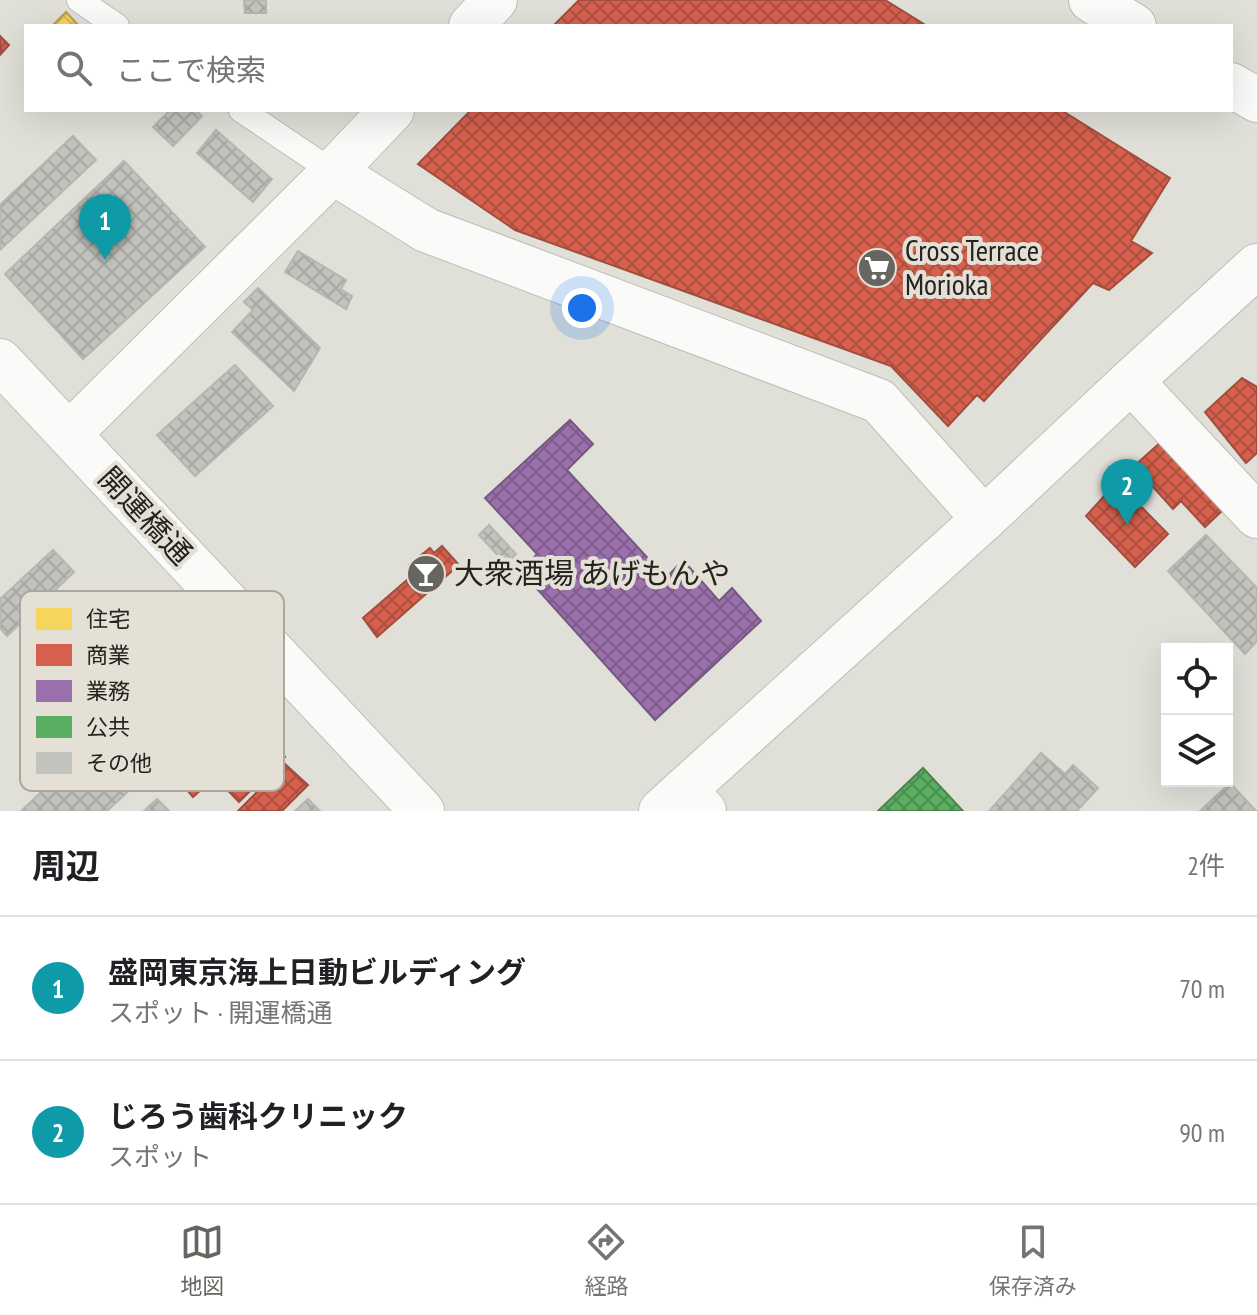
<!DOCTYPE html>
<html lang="ja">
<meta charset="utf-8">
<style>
:root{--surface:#fff;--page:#f2f2f2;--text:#202124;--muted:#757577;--line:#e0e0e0;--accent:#666560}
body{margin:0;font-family:"PT Sans Narrow","Noto Sans JP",sans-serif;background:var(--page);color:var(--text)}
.controls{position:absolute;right:24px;bottom:24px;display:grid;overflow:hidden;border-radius:0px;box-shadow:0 8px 32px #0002}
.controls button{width:72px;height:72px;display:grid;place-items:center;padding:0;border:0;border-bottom:2px solid var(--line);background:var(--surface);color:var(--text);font:40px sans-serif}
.you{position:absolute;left:582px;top:308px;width:28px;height:28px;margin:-20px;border:6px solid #fff;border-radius:50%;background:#1a73e8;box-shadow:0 0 0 12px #1a73e833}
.badge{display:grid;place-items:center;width:52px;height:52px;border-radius:50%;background:var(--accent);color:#fff;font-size:26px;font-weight:700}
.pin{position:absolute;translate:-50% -66px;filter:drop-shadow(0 2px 4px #0008)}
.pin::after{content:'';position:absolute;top:42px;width:28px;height:24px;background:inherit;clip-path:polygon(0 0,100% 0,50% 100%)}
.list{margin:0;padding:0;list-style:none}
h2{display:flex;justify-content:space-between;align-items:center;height:104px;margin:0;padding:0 32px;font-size:34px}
h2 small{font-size:26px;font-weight:400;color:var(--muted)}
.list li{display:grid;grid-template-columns:52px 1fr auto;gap:24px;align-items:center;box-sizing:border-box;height:144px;padding:0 32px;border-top:2px solid var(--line)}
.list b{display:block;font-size:30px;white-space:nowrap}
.list p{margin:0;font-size:26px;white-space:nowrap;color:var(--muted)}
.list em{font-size:26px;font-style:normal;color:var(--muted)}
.icon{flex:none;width:44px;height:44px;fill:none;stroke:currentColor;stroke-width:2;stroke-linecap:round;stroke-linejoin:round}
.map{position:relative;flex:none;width:1257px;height:811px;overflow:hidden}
.search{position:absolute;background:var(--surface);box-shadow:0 8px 32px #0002;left:24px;right:24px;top:24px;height:88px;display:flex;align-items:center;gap:20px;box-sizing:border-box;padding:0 28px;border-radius:0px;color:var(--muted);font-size:30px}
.sheet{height:392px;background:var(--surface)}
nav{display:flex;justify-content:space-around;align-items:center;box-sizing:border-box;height:112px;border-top:2px solid var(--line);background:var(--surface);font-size:22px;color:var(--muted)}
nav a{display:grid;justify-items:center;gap:4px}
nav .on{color:var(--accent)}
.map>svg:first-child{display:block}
.homes{fill:url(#homes-cross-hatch);stroke:#b7a04a;stroke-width:2}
.shops{fill:url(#shops-cross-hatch);stroke:#a14e3f;stroke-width:2}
.offices{fill:url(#offices-cross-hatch);stroke:#765981;stroke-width:2}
.public{fill:url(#public-cross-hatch);stroke:#4a844d;stroke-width:2}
.building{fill:url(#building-cross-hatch);stroke:#b6b5b0;stroke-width:2}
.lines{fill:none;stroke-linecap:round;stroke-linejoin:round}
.service-casing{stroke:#bebdb8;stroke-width:26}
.minor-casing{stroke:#bebdb8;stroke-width:46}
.tertiary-casing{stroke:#bebdb8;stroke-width:46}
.primary-casing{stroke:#bebdb8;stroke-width:46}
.service{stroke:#fafaf9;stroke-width:24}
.minor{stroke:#fafaf9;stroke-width:44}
.tertiary{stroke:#fafaf9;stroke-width:44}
.primary{stroke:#fafaf9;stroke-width:44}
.labels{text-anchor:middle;stroke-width:8;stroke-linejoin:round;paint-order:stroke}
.poi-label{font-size:30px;fill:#25231f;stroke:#e4e0d5;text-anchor:start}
.street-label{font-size:30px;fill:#25231f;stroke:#e4e0d5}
.key{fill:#e4e0d5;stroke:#aba79e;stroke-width:2}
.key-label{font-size:22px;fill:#25231f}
</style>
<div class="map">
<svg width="1257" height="811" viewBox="0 0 1257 811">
<defs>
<pattern id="homes-cross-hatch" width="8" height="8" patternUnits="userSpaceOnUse" patternTransform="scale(2)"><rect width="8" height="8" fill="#f6d55c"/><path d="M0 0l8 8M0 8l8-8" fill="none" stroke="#d3b750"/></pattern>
<pattern id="shops-cross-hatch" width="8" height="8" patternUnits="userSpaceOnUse" patternTransform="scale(2)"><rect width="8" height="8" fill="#d6604d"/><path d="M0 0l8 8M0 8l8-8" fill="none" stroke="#ad4f3f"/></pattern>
<pattern id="offices-cross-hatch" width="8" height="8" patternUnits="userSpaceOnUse" patternTransform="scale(2)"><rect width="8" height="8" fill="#9970ab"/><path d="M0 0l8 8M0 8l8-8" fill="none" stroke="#7d5c8b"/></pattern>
<pattern id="public-cross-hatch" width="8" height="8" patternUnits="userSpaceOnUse" patternTransform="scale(2)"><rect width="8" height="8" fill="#5aae61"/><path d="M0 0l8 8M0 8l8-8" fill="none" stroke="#4a8d4f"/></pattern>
<pattern id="building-cross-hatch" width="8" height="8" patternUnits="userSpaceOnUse" patternTransform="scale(2)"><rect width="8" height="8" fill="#c3c3be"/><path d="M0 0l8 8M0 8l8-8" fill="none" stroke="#a7a7a3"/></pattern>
</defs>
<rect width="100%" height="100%" fill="#e0dfd8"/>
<!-- homes -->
<polygon class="homes" points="66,12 79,26 52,26"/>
<!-- shops -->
<g class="shops">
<polygon points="579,0 885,0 927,26 553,26"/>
<polygon points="0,36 9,45 0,55"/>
<polygon points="471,110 1061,110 1170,178 1131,241 1152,253 1109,290 1093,283 984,401 977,395 948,426 891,366 515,230 418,164"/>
<polygon points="1242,378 1257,387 1257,453 1246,463 1205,412"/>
<polygon points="1161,442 1223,510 1205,527 1181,501 1173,509 1134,466"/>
<polygon points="1117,482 1168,534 1135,567 1086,516"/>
<polygon points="442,546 459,565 377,637 363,618 415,573 409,565 430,548 434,553"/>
<polygon points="244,711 285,757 239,802 215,777 193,797 175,776"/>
<polygon points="285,764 308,785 282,811 238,811"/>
</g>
<!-- offices -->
<polygon class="offices" points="570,420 593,444 567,470 666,578 683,560 719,601 732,588 761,621 655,720 521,571 537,554 485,498"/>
<!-- public -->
<polygon class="public" points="923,768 963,811 878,811"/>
<!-- building -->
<g class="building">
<polygon points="244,0 266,0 266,13 245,13"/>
<polygon points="170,110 195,110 202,116 173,146 153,127"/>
<polygon points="216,130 272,179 253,202 197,153"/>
<polygon points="73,136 96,160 0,250 0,205"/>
<polygon points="124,161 205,247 83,359 5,274"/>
<polygon points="298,251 346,280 341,289 352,296 346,309 285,272"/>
<polygon points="258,288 320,348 294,391 232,332 253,310 244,302"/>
<polygon points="235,365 273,406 195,476 157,435"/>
<polygon points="489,525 516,554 506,564 479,535"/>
<polygon points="1206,535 1257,588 1257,641 1245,654 1168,571"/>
<polygon points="53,550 74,572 7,636 0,628 0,599"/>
<polygon points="147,693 188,736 107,811 21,811"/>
<polygon points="1041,753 1065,774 1073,765 1098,788 1077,811 989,811"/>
<polygon points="1230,783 1256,811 1200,811"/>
<polygon points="157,799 169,811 144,811"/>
<polygon points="308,799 320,811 295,811"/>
</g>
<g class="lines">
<!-- service casing -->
<g class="service-casing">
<g id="service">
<polyline points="79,0 117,26"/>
<polyline points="241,110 333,172"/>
</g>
</g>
<!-- minor casing -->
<g class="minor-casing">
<g id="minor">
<polyline points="471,26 495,0"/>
<polyline points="333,172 426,230 879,401 984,519"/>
<polyline points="1131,381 1257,516"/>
<polyline points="69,434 333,172 392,110"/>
<polyline points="684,790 704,811"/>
</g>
</g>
<!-- tertiary casing -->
<g class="tertiary-casing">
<g id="tertiary">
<polyline points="0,361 422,811"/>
<polyline points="661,811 984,519 1131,381 1257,266"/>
</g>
</g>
<!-- primary casing -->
<g class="primary-casing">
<g id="primary">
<polyline points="1091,0 1134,26"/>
<polyline points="1231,85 1257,100"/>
</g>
</g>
<!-- service -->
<use href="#service" class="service"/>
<!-- minor -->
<use href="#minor" class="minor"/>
<!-- tertiary -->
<use href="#tertiary" class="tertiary"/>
<!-- primary -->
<use href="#primary" class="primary"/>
</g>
<!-- icons -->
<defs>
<g id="supermarket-disc" transform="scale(2)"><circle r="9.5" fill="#666560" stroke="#e4e0d5"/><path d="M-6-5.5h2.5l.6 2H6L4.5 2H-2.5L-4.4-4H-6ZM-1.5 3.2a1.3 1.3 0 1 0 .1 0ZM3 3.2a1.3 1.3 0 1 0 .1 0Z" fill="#fff"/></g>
<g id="bar-disc" transform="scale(2)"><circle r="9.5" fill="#666560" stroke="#e4e0d5"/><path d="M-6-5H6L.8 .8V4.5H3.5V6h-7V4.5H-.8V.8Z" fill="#fff"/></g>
</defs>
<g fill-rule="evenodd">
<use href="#supermarket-disc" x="877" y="268"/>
<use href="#bar-disc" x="426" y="574"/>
</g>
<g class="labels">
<!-- poi labels -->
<g class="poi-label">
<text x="905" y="261">Cross Terrace<tspan x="905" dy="34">Morioka</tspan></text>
<text x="454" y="584">大衆酒場 あげもんや</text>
</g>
<!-- street labels -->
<g class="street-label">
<text transform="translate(145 516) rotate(47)" y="10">開運橋通</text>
</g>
</g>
<!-- legend -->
<rect x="20" y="591" width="264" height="200" rx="12" class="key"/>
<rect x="36" y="608" width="36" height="22" fill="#f6d55c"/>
<rect x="36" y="644" width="36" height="22" fill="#d6604d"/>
<rect x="36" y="680" width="36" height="22" fill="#9970ab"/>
<rect x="36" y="716" width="36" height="22" fill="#5aae61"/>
<rect x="36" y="752" width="36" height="22" fill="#c3c3be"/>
<g class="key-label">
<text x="86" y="627">住宅</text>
<text x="86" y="663">商業</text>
<text x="86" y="699">業務</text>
<text x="86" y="735">公共</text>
<text x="86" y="771">その他</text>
</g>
</svg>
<div class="controls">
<button><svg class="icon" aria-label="locate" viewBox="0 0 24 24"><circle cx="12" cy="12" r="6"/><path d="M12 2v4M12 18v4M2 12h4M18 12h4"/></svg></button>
<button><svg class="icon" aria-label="layers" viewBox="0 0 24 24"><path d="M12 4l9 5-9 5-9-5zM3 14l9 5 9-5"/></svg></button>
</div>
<div class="you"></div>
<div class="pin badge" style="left:105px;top:260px;background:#0f9aa8">1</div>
<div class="pin badge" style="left:1127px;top:525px;background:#0f9aa8">2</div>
<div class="search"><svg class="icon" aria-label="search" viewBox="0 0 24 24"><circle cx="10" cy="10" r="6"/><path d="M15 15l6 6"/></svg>ここで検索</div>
</div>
<section class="sheet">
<h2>周辺<small>2件</small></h2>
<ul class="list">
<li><span class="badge" style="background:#0f9aa8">1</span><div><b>盛岡東京海上日動ビルディング</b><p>スポット · 開運橋通</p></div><em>70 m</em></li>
<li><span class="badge" style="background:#0f9aa8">2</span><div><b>じろう歯科クリニック</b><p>スポット</p></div><em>90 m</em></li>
</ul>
</section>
<nav>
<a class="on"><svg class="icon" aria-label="map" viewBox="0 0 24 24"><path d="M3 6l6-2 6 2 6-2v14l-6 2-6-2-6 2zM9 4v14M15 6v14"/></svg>地図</a>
<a><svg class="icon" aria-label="directions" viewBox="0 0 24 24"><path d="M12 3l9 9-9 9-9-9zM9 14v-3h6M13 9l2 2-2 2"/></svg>経路</a>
<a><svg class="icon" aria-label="saved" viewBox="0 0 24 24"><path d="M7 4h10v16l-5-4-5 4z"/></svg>保存済み</a>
</nav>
